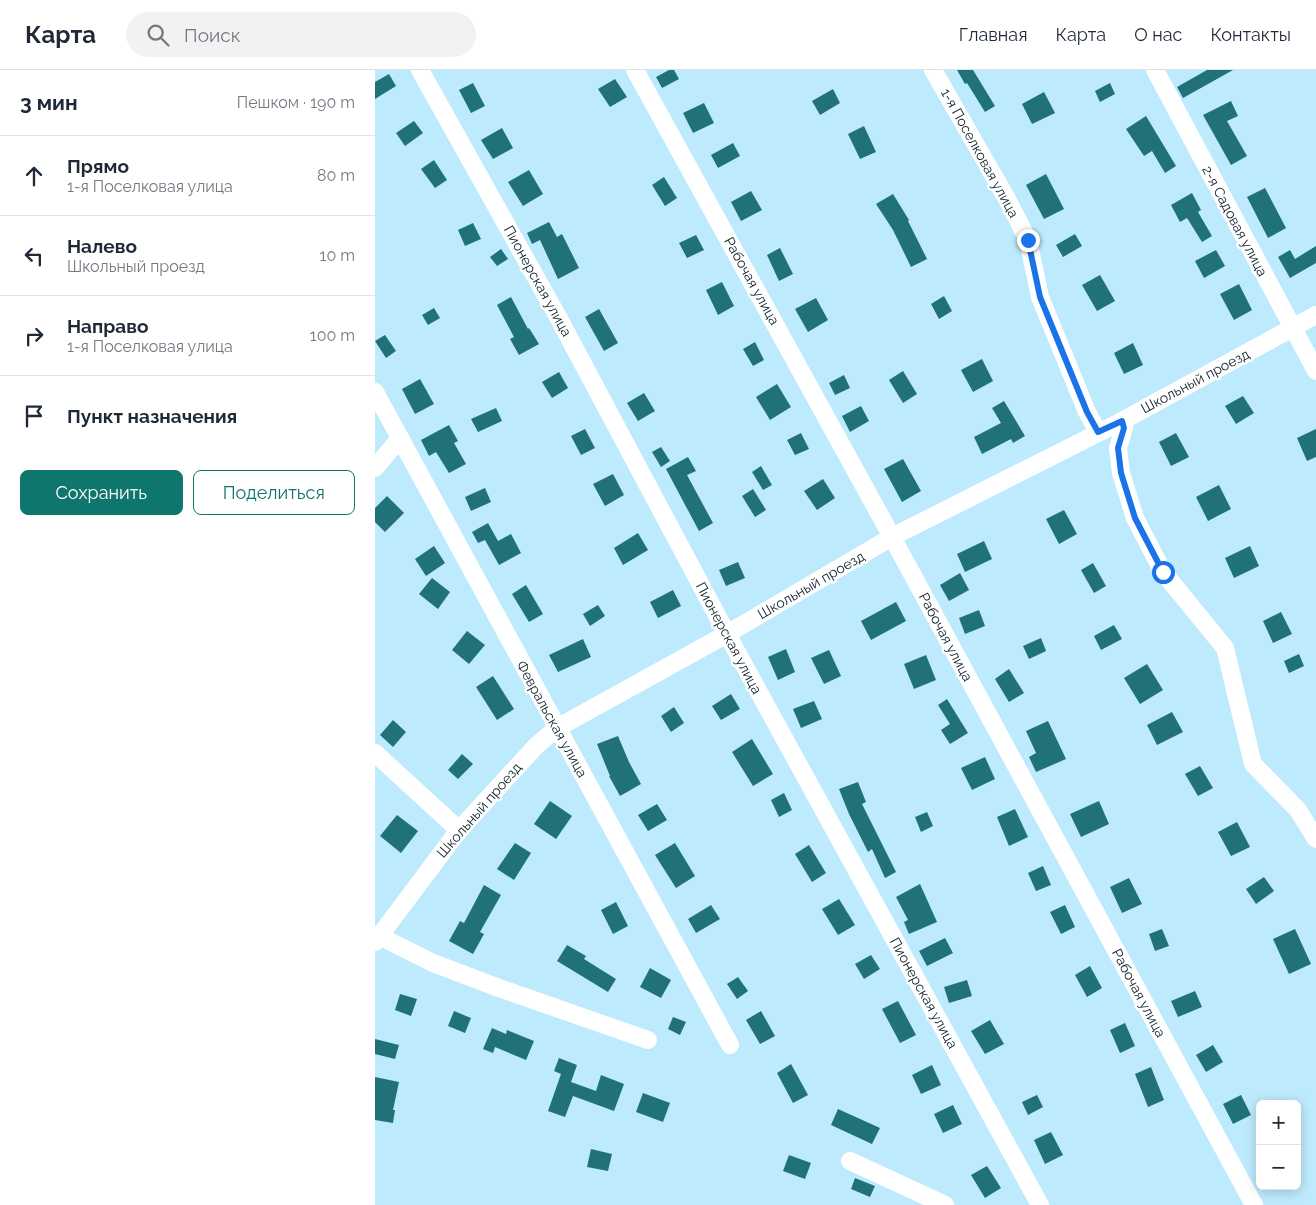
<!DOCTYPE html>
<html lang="ru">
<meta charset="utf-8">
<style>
:root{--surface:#fff;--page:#f2f2f3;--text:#1f2937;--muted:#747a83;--line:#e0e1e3;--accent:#0f766e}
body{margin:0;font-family:Raleway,sans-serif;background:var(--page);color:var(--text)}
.controls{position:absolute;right:15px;bottom:15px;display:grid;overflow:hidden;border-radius:8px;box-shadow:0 2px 12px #0003}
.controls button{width:45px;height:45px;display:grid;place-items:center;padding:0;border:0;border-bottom:1px solid var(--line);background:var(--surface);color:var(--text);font:25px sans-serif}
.stop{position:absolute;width:15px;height:15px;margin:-11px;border:4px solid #1a73e8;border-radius:50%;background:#fff}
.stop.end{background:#1a73e8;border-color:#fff;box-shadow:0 1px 5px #0008}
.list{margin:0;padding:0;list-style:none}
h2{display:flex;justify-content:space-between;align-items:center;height:65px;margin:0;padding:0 20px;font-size:21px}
h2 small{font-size:16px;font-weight:400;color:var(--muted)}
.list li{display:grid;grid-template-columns:32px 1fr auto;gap:15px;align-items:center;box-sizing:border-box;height:80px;padding:0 20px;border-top:1px solid var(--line)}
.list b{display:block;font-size:19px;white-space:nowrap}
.list p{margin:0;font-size:16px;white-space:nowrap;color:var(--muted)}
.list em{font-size:16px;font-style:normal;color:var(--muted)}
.actions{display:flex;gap:10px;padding:15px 20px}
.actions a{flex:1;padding:11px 0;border:1px solid var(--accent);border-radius:8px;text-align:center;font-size:18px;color:var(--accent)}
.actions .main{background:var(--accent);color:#fff}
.icon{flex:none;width:28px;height:28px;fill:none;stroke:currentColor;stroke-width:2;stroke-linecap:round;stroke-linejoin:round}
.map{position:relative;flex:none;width:941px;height:1135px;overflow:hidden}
header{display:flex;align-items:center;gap:30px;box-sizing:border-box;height:70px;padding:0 25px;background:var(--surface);border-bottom:1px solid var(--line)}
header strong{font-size:24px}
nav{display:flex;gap:28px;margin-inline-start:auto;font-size:18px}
.search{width:350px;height:45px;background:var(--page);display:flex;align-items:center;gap:12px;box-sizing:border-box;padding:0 18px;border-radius:28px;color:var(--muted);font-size:19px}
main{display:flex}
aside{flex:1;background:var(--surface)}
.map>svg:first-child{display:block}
.building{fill:#217179}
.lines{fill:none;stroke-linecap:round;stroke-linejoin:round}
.minor{stroke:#fff;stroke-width:18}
.route{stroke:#1a73e8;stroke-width:6}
.labels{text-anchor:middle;stroke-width:5;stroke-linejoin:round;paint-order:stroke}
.street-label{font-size:14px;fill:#102229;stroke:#fff}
</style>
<header>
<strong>Карта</strong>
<div class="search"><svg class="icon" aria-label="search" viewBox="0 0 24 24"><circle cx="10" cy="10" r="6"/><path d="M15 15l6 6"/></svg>Поиск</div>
<nav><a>Главная</a><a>Карта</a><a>О нас</a><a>Контакты</a></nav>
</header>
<main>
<aside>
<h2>3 мин<small>Пешком · 190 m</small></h2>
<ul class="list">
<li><svg class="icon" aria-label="ahead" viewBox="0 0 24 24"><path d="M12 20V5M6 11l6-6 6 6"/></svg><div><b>Прямо</b><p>1-я Поселковая улица</p></div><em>80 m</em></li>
<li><svg class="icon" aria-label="left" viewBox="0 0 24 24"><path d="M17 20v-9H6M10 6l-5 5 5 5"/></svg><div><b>Налево</b><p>Школьный проезд</p></div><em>10 m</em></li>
<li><svg class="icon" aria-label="right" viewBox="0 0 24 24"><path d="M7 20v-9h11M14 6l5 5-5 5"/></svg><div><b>Направо</b><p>1-я Поселковая улица</p></div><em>100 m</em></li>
<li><svg class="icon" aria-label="arrive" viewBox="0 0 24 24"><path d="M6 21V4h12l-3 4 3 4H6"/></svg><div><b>Пункт назначения</b></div></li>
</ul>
<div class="actions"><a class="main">Сохранить</a><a>Поделиться</a></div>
</aside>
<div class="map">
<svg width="941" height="1135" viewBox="0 0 941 1135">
<rect width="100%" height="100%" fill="#bdeafd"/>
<!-- building -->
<g class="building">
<polygon points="294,0 299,0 304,9 287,18 281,7"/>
<polygon points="582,0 598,0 620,36 610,42 592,13 590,14"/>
<polygon points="832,0 858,0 808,28 802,17"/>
<polygon points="14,4 21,16 0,29 0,12"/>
<polygon points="240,9 252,27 235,37 223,19"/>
<polygon points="98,13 110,36 96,43 84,20"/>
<polygon points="735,13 740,24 725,32 720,21"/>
<polygon points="458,19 465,33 445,45 437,31"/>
<polygon points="669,22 680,43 657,54 647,34"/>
<polygon points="856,31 863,46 852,51 872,86 856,95 828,45"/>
<polygon points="329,33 339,53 318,63 308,43"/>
<polygon points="771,46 801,96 790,103 777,81 769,86 751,59"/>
<polygon points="39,51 48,63 30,76 21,63"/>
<polygon points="489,56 501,82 485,89 473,64"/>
<polygon points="127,58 138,78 118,89 106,70"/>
<polygon points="358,73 365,86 343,98 336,85"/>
<polygon points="59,90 72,110 60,118 46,99"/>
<polygon points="154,100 168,124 148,136 133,112"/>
<polygon points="671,104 689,139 669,149 651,115"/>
<polygon points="289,107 302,128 290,136 277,115"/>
<polygon points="890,118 911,158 893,168 872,127"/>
<polygon points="376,121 387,140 366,151 356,132"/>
<polygon points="817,123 826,140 823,142 837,166 827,172 812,148 805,152 796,135"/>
<polygon points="518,124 534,150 533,151 552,189 536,197 518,160 501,134"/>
<polygon points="174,152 182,167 187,164 204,198 183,209 165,170 157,174 152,163"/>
<polygon points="98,153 106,169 90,176 83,160"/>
<polygon points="700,164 707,176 688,187 681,175"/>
<polygon points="321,165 329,180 312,188 304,173"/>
<polygon points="941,176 941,193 915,208 903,187 915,180 920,189"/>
<polygon points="405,178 418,204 404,211 392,185"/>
<polygon points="126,179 133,189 122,196 115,187"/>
<polygon points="841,180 850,196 829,208 820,191"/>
<polygon points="725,205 740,231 722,241 707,215"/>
<polygon points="347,212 359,236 343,245 331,220"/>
<polygon points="864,214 877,240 859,250 845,224"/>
<polygon points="569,226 577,241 564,249 556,234"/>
<polygon points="136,227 153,259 154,258 164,274 144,285 135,269 139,267 122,235"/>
<polygon points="441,228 453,250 433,262 420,239"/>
<polygon points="59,238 65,248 53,255 47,245"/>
<polygon points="224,239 243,273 229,281 210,247"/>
<polygon points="10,265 21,281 11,288 0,271"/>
<polygon points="380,272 389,290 378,296 368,279"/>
<polygon points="758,273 768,295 749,304 739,283"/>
<polygon points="607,289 618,311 598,322 586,300"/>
<polygon points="528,301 542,324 528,333 514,310"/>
<polygon points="184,302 193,318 177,328 167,312"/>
<polygon points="469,305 475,318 460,325 454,313"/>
<polygon points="45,309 59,334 40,344 27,319"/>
<polygon points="402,314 416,337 395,350 381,327"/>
<polygon points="269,323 280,341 263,351 252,333"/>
<polygon points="868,326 879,343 861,354 850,336"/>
<polygon points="629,331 650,366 638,373 636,369 607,384 599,367 626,353 617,338"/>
<polygon points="486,336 494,351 475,362 467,346"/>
<polygon points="121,338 127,351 103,362 96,349"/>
<polygon points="74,355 83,371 79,373 91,394 74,403 61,382 54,386 46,370"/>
<polygon points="210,359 220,378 206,385 196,366"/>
<polygon points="941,359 941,387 932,391 922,368"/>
<polygon points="426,363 434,379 420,385 412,370"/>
<polygon points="801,363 814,387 796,396 784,372"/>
<polygon points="286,377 295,391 286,397 277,382"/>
<polygon points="313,387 321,401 312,405 338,453 324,461 291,399"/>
<polygon points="528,389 546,421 527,432 509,399"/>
<polygon points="386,396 397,415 388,420 377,402"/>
<polygon points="238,404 249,425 230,436 218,414"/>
<polygon points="448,409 460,428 442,440 429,421"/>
<polygon points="844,415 856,439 833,451 821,427"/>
<polygon points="110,418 116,432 96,441 90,427"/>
<polygon points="378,419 391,440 380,447 367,426"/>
<polygon points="12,426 29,443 10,462 0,452 0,438"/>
<polygon points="689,440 702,464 684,474 671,449"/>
<polygon points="113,453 123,471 136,464 146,483 124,495 110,470 103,473 97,462"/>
<polygon points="263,463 273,480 248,495 239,478"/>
<polygon points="609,471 617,489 590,502 582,484"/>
<polygon points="59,476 70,493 51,506 40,489"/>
<polygon points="875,476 884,496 859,508 850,488"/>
<polygon points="363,492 370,508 351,516 344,500"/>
<polygon points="718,493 731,516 719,523 706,500"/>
<polygon points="585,503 594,520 574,531 565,515"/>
<polygon points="57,508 75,522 63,539 44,524"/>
<polygon points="151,515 168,544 154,552 137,524"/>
<polygon points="298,520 306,536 283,548 275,532"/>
<polygon points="521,532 531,551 496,570 486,551"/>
<polygon points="223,535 230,546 215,556 208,544"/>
<polygon points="604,540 610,556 590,564 584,548"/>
<polygon points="906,542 917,564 898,573 888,551"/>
<polygon points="739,555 747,569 726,580 719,566"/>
<polygon points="92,561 110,575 94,594 77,580"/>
<polygon points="666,568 671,581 654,589 648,576"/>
<polygon points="208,569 216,587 183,602 174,585"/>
<polygon points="411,579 420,602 403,610 393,587"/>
<polygon points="454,580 466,606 449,614 436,588"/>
<polygon points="924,584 929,596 914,603 909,591"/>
<polygon points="551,585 561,610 539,619 529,594"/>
<polygon points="772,594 788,620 765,634 749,608"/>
<polygon points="634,599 649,623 634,632 620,609"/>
<polygon points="118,606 139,639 122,650 101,617"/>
<polygon points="356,624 365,639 346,650 337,636"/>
<polygon points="572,629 593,663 575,674 566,660 575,654 563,635"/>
<polygon points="439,631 447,649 426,658 418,639"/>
<polygon points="299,637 309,653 296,662 286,646"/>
<polygon points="797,642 808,662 782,675 772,655"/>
<polygon points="18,650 31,662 18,677 5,665"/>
<polygon points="673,651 691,689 661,702 654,687 661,683 651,661"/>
<polygon points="243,666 254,692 266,714 245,726 234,706 235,706 222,674"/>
<polygon points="377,669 398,704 378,716 357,682"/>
<polygon points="87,684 98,694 83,709 73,700"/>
<polygon points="610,687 620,709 597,720 586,698"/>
<polygon points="825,696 838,718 823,726 810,704"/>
<polygon points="483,712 491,732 487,734 521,802 510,808 497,779 493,782 474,744 464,719"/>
<polygon points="409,723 417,740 404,747 396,730"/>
<polygon points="175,731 197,746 181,769 159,754"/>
<polygon points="724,731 734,754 706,767 695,744"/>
<polygon points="282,734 292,750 273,761 263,745"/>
<polygon points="640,739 653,767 634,776 622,747"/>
<polygon points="552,742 558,756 546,762 540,747"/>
<polygon points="22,745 43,761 26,783 5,766"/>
<polygon points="862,752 875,777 856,786 843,762"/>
<polygon points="140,773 156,783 139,810 122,799"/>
<polygon points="300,773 320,806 301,818 280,785"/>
<polygon points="434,775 451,803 437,812 420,784"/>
<polygon points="668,796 676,815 661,821 653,803"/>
<polygon points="889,807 899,821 881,834 871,819"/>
<polygon points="754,808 767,834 747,843 735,817"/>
<polygon points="545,814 562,852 534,864 529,852 533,850 521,827"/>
<polygon points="109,815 126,825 105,862 109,864 98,884 74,871 85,851 89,853"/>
<polygon points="464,829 480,855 463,865 447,839"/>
<polygon points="241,832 253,856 238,864 226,840"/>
<polygon points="336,835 345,849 321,863 313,849"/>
<polygon points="690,835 700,857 686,864 675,842"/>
<polygon points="787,859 794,876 780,881 774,864"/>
<polygon points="920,859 936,894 914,904 898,869"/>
<polygon points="570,868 578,883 552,896 544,881"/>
<polygon points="192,875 211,886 209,889 241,909 233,922 182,891"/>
<polygon points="496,885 505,899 489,909 480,894"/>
<polygon points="715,896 727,918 712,927 700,905"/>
<polygon points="275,898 296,910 286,928 265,917"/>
<polygon points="363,907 373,921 362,929 352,914"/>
<polygon points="592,910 597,926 574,933 569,917"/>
<polygon points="820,921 827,937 803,947 796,931"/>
<polygon points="25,924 42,929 36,946 20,940"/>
<polygon points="523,931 541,965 525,973 507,939"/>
<polygon points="79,941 96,948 90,963 73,956"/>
<polygon points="386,941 400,966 385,974 371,950"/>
<polygon points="298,947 311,952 305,965 293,959"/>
<polygon points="615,950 629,974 610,984 596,961"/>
<polygon points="750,953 760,976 745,983 735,960"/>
<polygon points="117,958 131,964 132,960 159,971 151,990 120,977 118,983 108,979"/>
<polygon points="0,969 24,975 20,989 0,984"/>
<polygon points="838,975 848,992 831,1002 821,985"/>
<polygon points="184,988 202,995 196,1012 221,1021 226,1005 249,1014 239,1041 198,1026 190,1047 173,1041 186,1004 179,1001"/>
<polygon points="416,994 433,1025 418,1033 402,1003"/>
<polygon points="557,995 566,1015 546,1024 537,1005"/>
<polygon points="776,997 789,1030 773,1037 760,1004"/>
<polygon points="0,1007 24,1012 18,1040 20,1040 18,1053 0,1050"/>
<polygon points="268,1023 295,1033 288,1052 261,1042"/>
<polygon points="662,1025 668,1037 653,1045 647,1032"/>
<polygon points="866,1025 876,1045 858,1054 848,1034"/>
<polygon points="578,1035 587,1054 568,1063 559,1044"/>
<polygon points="463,1039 505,1058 497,1074 456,1055"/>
<polygon points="676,1062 688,1085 670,1094 659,1070"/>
<polygon points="216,1079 237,1084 233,1101 212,1097"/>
<polygon points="414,1085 436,1093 430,1109 408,1101"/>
<polygon points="612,1096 626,1118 610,1128 596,1105"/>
<polygon points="480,1108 500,1116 495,1127 476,1119"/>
</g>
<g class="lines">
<!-- minor -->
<g class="minor">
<polyline points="45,0 183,247 352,564 665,1135"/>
<polyline points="260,0 517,467 879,1135"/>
<polyline points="558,0 632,129 653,170 665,227 712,342 723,362"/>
<polyline points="780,0 941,301"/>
<polyline points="0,322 355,975"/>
<polyline points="747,351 749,358 743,378 746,403 760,448 788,502 850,578 878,694 923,740 941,769"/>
<polyline points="0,398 25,368"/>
<polyline points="0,683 84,760"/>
<polyline points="4,866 58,893 124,918 273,970"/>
<polyline points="0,872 84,760 161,676 182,658 352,564 517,467 747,351 941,245"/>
<polyline points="475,1091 570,1135"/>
</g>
</g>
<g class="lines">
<!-- route -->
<polyline class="route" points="653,170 665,227 712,342 723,362 747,351 749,358 743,378 746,403 760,448 788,502"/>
</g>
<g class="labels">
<!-- street labels -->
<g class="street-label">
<text transform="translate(605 83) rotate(61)" y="5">1-я Поселковая улица</text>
<text transform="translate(860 151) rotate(62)" y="5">2-я Садовая улица</text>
<text transform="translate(163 211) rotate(61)" y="5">Пионерская улица</text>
<text transform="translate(377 211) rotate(61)" y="5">Рабочая улица</text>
<text transform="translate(820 311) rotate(-28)" y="5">Школьный проезд</text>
<text transform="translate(436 515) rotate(-30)" y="5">Школьный проезд</text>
<text transform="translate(571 567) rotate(62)" y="5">Рабочая улица</text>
<text transform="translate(354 568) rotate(62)" y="5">Пионерская улица</text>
<text transform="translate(177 649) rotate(61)" y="5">Февральская улица</text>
<text transform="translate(104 740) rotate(-49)" y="5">Школьный проезд</text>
<text transform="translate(549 923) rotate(61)" y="5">Пионерская улица</text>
<text transform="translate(764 923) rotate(62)" y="5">Рабочая улица</text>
</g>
</g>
</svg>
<div class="controls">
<button>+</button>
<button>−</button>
</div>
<div class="stop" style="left:788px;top:502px"></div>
<div class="stop end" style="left:653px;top:170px"></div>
</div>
</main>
